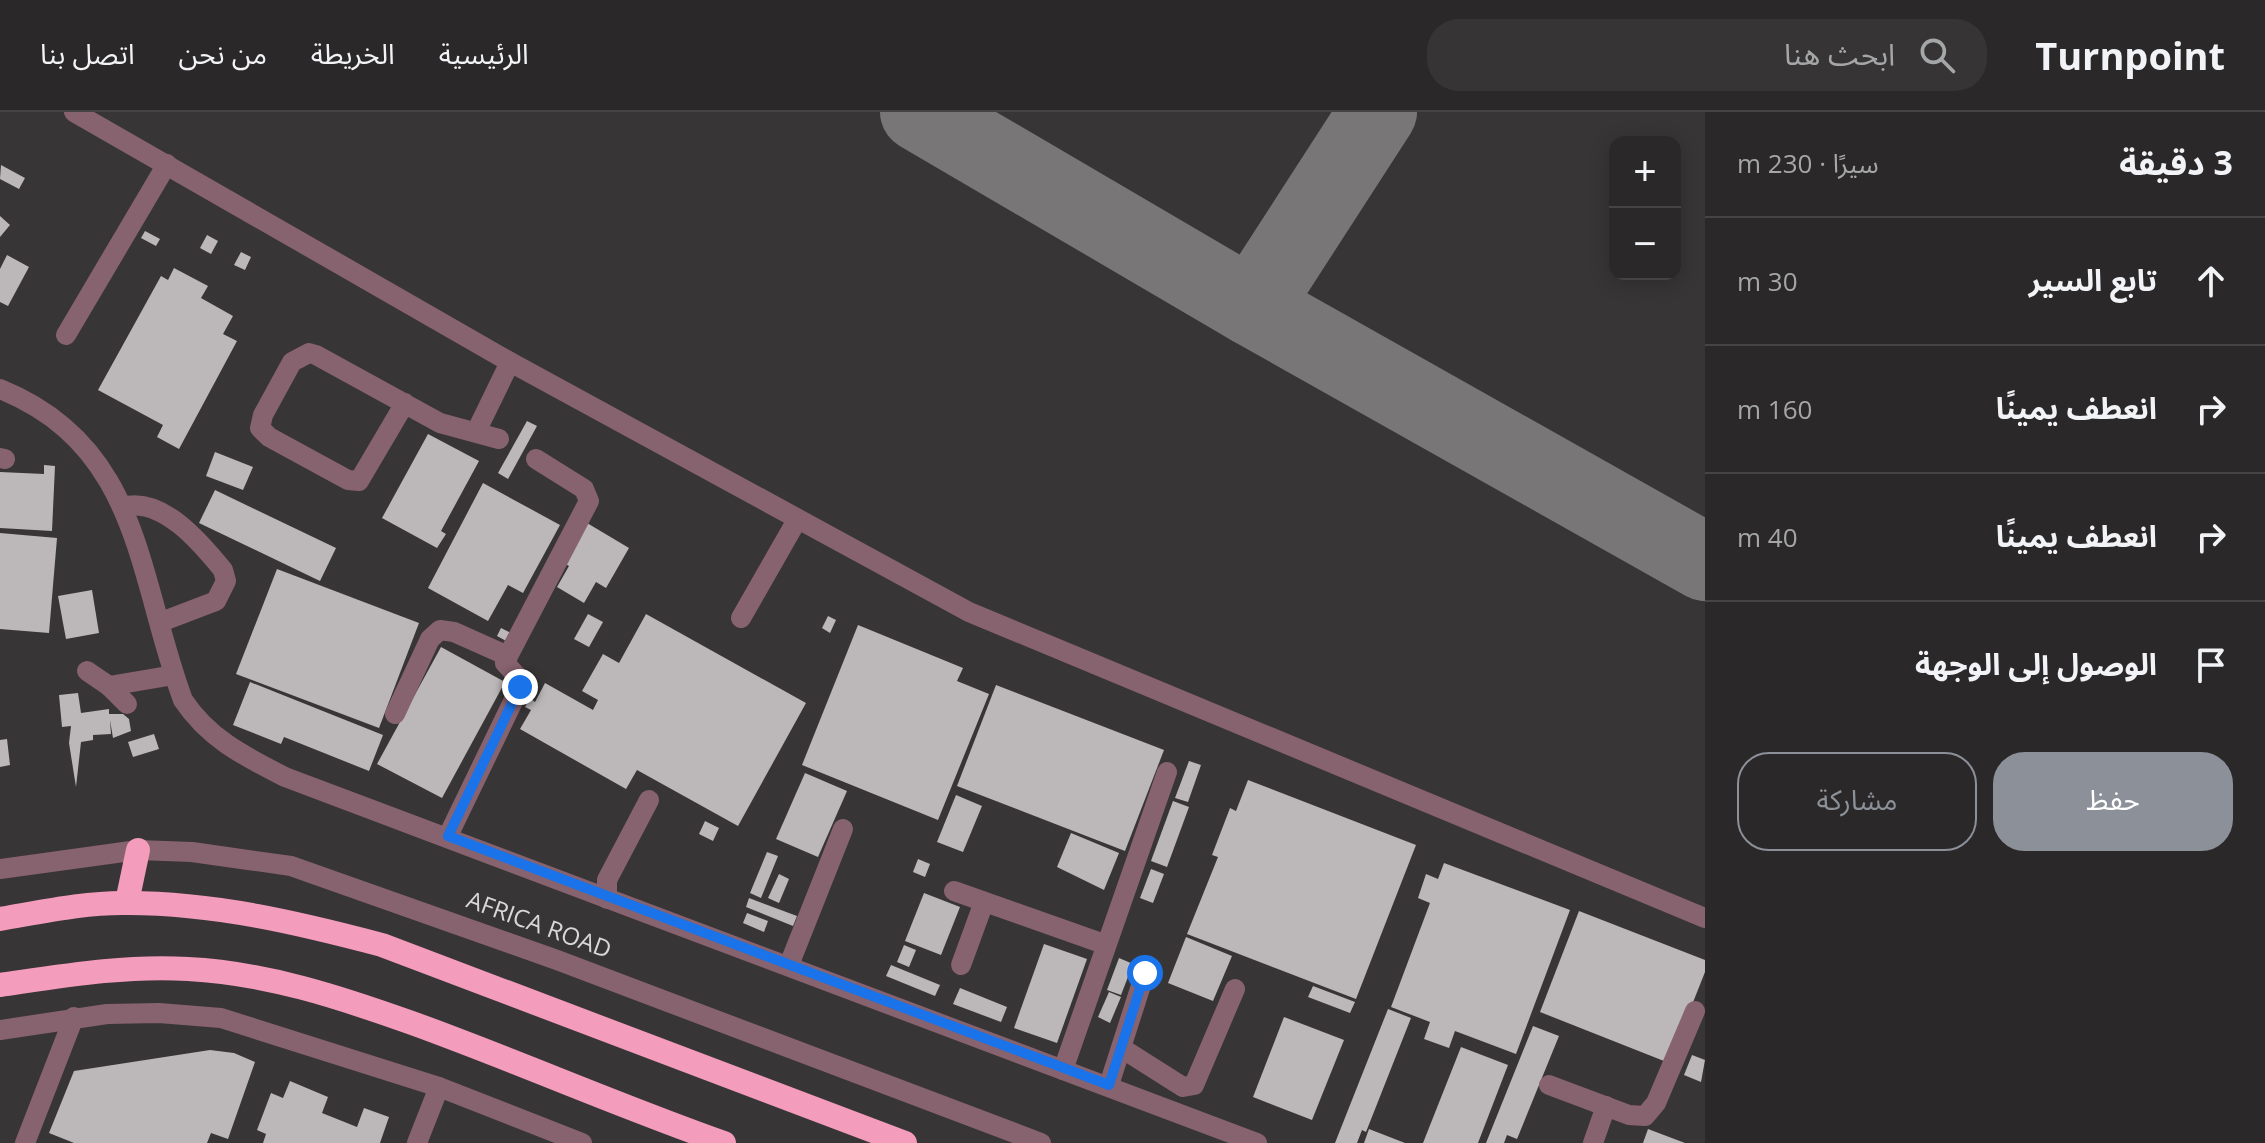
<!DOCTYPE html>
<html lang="ar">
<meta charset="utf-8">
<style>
:root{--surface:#2a2828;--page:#363434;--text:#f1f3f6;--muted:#a5a6a8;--line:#464445;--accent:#8c9099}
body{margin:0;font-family:"Open Sans","Noto Sans Arabic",sans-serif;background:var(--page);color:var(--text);direction:rtl}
.controls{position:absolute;right:24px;top:24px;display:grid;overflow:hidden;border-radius:16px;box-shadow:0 4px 20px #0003}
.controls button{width:72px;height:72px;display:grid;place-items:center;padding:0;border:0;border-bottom:2px solid var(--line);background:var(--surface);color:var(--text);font:40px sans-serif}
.stop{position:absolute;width:24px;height:24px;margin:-18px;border:6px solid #1a73e8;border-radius:50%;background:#fff}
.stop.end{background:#1a73e8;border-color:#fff;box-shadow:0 2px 8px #0008}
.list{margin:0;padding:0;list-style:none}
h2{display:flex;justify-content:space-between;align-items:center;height:104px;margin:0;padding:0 32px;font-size:34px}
h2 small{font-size:26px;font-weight:400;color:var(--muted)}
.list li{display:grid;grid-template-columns:52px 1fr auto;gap:24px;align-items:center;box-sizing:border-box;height:128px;padding:0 32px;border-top:2px solid var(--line)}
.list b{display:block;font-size:30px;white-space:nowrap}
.list em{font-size:26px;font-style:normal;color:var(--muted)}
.actions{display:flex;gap:16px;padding:24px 32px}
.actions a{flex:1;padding:18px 0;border:2px solid var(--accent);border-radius:32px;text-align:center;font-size:28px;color:var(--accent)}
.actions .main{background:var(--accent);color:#fff}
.icon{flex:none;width:44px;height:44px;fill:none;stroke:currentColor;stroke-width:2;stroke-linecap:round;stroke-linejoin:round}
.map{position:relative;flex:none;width:1705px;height:1031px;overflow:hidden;direction:ltr}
header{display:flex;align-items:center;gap:48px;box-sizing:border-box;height:112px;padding:0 40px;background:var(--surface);border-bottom:2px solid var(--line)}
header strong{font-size:38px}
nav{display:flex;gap:44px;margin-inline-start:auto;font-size:28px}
.search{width:560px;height:72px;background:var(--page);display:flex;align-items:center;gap:20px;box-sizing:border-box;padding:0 28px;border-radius:32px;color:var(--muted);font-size:30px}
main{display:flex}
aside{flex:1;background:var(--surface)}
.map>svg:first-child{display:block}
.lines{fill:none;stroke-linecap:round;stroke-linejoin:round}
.taxiway{stroke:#797678;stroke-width:78}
.building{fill:#bcb8b9}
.minor{stroke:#87626f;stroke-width:20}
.highway{stroke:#f49cbb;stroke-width:24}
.route{stroke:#1a73e8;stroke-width:10}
.labels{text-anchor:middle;stroke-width:8;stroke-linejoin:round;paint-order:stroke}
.street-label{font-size:24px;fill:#d9d7d8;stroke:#383536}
</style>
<header>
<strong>Turnpoint</strong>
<div class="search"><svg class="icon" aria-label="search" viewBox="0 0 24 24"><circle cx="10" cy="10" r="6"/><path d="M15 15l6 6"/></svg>ابحث هنا</div>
<nav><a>الرئيسية</a><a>الخريطة</a><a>من نحن</a><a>اتصل بنا</a></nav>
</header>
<main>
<aside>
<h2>3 دقيقة<small>سيرًا · 230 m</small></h2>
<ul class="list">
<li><svg class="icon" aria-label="ahead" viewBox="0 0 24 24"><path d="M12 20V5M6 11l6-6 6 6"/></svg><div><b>تابع السير</b></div><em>30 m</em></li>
<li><svg class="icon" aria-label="right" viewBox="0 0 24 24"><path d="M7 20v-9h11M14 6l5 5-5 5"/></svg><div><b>انعطف يمينًا</b></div><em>160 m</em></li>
<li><svg class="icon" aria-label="right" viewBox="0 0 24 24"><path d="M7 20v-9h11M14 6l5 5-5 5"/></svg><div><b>انعطف يمينًا</b></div><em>40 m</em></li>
<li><svg class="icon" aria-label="arrive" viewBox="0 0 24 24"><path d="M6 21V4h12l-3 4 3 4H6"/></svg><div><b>الوصول إلى الوجهة</b></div></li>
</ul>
<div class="actions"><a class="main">حفظ</a><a>مشاركة</a></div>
</aside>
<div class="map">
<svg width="1705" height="1031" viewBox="0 0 1705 1031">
<rect width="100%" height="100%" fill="#383536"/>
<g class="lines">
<!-- taxiway -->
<g class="taxiway">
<polyline points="919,0 1252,195 1705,450"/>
<polyline points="1252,195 1378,0"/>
</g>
</g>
<!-- building -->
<g class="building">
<polygon points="1,53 25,66 19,77 0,67"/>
<polygon points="0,104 10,113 0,125"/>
<polygon points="145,119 160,127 156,134 141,126"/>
<polygon points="207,123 218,129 211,142 200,136"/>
<polygon points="241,140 251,145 245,158 234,153"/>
<polygon points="7,143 29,155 8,194 0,190 0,157"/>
<polygon points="174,156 208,174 201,186 233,204 223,222 237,229 179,337 157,325 163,313 98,278 161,164 168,168"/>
<polygon points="527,309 537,314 508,367 498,361"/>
<polygon points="428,322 479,349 441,419 446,422 437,436 382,406"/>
<polygon points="215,340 253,355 243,378 206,364"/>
<polygon points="44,353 55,354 52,419 0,416 0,360 44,362"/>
<polygon points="483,371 560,413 523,481 508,473 488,509 428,476"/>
<polygon points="215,378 336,436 320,469 199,411"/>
<polygon points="587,411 629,436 606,476 596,470 584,491 557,475 569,454 564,451"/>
<polygon points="0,421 57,426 49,521 0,517"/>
<polygon points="277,457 419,511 379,616 236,562"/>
<polygon points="92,478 99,521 66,527 58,484"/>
<polygon points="588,502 603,510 589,535 574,527"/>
<polygon points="646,502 806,591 738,714 637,658 626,677 520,617 531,598 525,595 530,586 535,590 545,571 593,598 598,588 582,579 603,542 619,551"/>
<polygon points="828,504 836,508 830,521 822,516"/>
<polygon points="858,513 963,556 957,569 989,582 938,708 802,653"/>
<polygon points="501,516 513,522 508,530 497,524"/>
<polygon points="441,535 505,570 442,686 377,652"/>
<polygon points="250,570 383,623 369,659 284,625 281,632 233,613"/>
<polygon points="996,573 1164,638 1125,739 957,674"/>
<polygon points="78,581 81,601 109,597 109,602 123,602 129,607 131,619 113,626 110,608 111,622 93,623 93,628 81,630 76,675 69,631 71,614 62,615 59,583"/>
<polygon points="154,622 159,637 133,645 128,630"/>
<polygon points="7,627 10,653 0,655 0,628"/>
<polygon points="1189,649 1201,653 1188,690 1175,686"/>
<polygon points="805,661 847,679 818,745 776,727"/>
<polygon points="1248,668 1416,733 1356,887 1187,822 1218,745 1212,743 1230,696 1236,699"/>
<polygon points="956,683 982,694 963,740 937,730"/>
<polygon points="1173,689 1189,695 1167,755 1151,749"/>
<polygon points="705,709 719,716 713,729 699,722"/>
<polygon points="1071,721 1119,741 1104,778 1057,755"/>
<polygon points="767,740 778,744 761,786 750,781"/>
<polygon points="918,747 930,752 925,765 913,760"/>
<polygon points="1444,751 1570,798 1516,942 1455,919 1449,936 1424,927 1430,910 1391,895 1430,791 1418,786 1426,762 1438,767"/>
<polygon points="1151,757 1164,762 1153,791 1140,786"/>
<polygon points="779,762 789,767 779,791 768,786"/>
<polygon points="924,781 960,795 941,843 905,829"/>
<polygon points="749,786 797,804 793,814 746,795"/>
<polygon points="1579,799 1705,848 1705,860 1669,951 1540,900"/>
<polygon points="747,801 768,809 764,820 743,811"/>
<polygon points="1186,825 1232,844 1213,889 1168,871"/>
<polygon points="1044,832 1087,847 1057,931 1014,916"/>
<polygon points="904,833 916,838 909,855 897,850"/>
<polygon points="1119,846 1133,852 1121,883 1107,878"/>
<polygon points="891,853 940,873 935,884 886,864"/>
<polygon points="1313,874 1355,890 1350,901 1308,885"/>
<polygon points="960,876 1007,895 1001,910 953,892"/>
<polygon points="1109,880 1121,885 1110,911 1098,905"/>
<polygon points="1388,897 1411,906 1366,1020 1362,1018 1357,1031 1335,1031"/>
<polygon points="1284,905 1344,928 1312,1008 1253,985"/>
<polygon points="1533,914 1559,924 1517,1027 1507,1023 1504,1031 1486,1031"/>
<polygon points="1461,935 1508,953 1478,1031 1423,1031"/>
<polygon points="210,938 234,941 255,950 228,1027 211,1021 207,1031 74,1031 49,1021 74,959"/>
<polygon points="1692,943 1705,948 1701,970 1684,963"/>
<polygon points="290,969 328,985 322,1001 357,1015 364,996 389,1005 380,1031 263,1031 266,1022 257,1018 271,981 283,986"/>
<polygon points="1369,1017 1405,1031 1364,1031"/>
<polygon points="1648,1017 1685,1031 1643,1031"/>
</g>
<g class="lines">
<!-- minor -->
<g class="minor">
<polyline points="74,0 510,250 969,500 1705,806"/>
<polyline points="66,223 167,52"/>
<path d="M0,277c141,57 137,187 183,311 26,39 61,56 102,77l972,366"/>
<polyline points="405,291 359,369 348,368 269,325 260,316 263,303 292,250 309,241 316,243 440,311 499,327"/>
<polyline points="476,320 510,250"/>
<polyline points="0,346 5,347"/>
<path d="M123,395c39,-11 78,36 100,63l3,11 -10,20 -55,21"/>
<polyline points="741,506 797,408"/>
<polyline points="508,544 589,389 584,377 536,347"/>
<polyline points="87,559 109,574 174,563"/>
<polyline points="109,574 127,592"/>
<polyline points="395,602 430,527 440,518 454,520 508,544 505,551 516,563 520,575 448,724"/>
<polyline points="0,757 138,738 192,740 291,754 557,848 1041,1031"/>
<polyline points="954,779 1104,832"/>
<polyline points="607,787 607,768 649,688"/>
<polyline points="789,853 843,717"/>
<polyline points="961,853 984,790"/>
<polyline points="0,918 107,902 159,901 221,906 439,975 582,1031"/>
<polyline points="1123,937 1183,975 1194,973 1235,877"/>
<polyline points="1063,958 1167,660"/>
<polyline points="1109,973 1145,861"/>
<polyline points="1549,973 1629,1003 1645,1004 1656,991 1695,899"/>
<polyline points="25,1031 74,905"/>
<polyline points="417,1031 439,975"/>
<polyline points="1593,1031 1606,994"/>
</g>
<!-- highway -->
<g class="highway">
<polyline points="127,790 138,738"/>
<path d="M0,807c41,-7 86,-17 128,-16 86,0 171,20 254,42l523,198"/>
<path d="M0,873c62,-9 126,-20 188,-16 78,4 151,28 224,54 105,38 207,83 312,120"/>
</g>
</g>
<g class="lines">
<!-- route -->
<polyline class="route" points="520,575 448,724 1109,973 1145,861"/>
</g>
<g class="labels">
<!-- street labels -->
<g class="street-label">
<text transform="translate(539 813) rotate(20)" y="8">AFRICA ROAD</text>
</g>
</g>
</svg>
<div class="controls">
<button>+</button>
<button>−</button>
</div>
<div class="stop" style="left:1145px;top:861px"></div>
<div class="stop end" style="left:520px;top:575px"></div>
</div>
</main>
